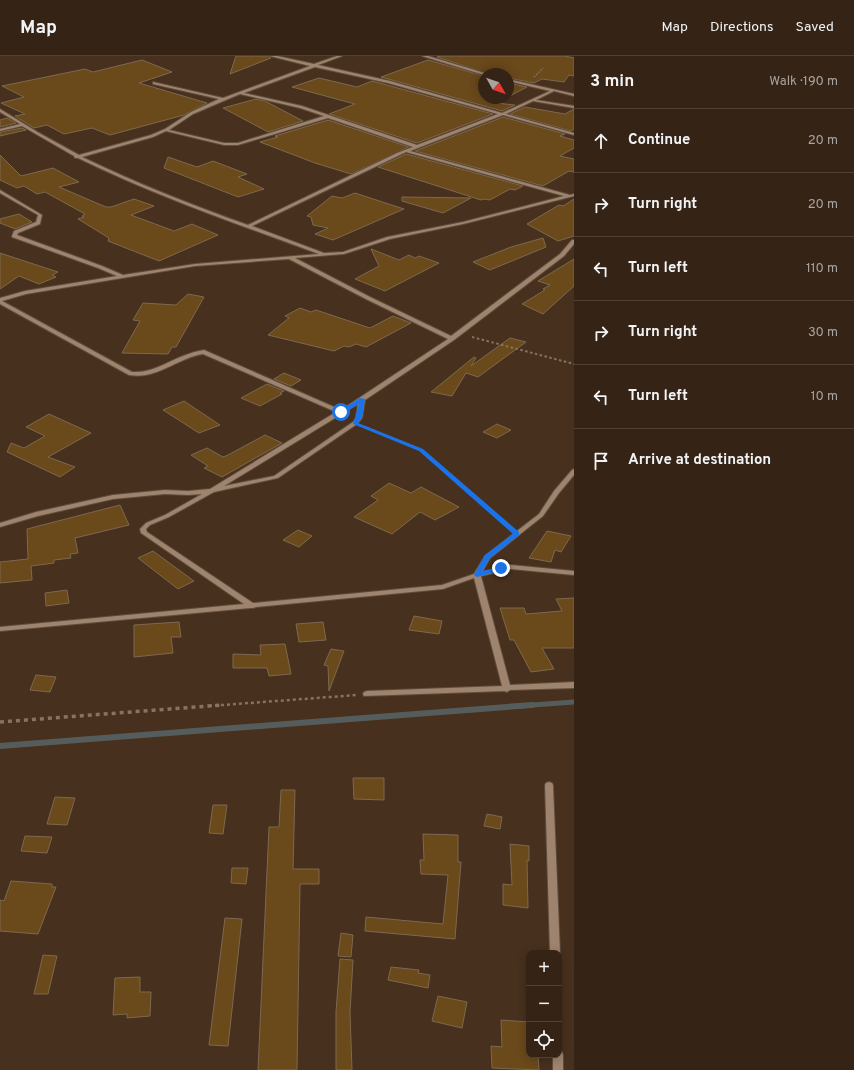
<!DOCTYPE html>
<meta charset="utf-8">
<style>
:root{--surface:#352416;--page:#3d2c1f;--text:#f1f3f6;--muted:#aaa4a1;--line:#4f4135}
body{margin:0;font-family:Overpass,sans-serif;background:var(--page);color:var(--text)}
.controls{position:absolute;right:12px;bottom:12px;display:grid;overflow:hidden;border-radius:8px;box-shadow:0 2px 10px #0003}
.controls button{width:36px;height:36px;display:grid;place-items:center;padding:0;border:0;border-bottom:1px solid var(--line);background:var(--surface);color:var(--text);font:20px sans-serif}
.compass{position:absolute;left:478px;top:12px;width:36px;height:36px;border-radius:50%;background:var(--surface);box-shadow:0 2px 10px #0003;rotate:130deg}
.stop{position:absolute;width:12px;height:12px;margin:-9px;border:3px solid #1a73e8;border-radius:50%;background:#fff}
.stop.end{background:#1a73e8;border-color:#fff;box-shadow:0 1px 4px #0008}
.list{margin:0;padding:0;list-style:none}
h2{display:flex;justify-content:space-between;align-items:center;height:52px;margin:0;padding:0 16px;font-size:17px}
h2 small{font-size:13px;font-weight:400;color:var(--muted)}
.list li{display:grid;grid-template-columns:26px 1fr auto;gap:12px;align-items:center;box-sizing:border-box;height:64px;padding:0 16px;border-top:1px solid var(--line)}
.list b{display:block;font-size:15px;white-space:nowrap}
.list em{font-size:13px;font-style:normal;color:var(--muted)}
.icon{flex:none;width:22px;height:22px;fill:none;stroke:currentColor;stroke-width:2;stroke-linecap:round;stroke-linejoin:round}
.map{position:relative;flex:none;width:574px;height:1014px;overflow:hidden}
header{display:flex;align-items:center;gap:24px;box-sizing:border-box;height:56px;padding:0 20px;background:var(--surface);border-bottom:1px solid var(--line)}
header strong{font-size:19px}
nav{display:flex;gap:22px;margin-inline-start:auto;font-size:14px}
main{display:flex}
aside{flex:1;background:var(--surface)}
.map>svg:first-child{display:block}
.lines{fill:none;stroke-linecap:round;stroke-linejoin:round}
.stream-far1{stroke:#545d5b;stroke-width:5}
.stream{stroke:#545d5b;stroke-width:6}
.building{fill:#6a491b;stroke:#7d6950}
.minor-casing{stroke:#5f4d3c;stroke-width:2}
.path-far3{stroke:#867363;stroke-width:1.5;stroke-dasharray:1.5 1.5;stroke-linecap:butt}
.path-far2{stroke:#867363;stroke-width:2;stroke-dasharray:2.5 2.5;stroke-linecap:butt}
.path-far1{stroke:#867363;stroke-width:2.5;stroke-dasharray:3 3;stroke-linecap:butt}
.path{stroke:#867363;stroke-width:3.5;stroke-dasharray:4 4;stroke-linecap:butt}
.minor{fill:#9e836e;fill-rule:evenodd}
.route{fill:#1a73e8}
</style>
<header>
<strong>Map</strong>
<nav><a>Map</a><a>Directions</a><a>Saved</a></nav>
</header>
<main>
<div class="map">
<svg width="574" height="1014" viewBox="0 0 574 1014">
<rect width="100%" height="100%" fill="#47301d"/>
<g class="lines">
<!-- stream-far1 -->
<polyline class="stream-far1" points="519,650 574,646"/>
<!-- stream -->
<polyline class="stream" points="0,690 532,649"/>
</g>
<!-- building -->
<g class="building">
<polygon points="236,0 269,0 271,2 230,18"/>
<polygon points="440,0 565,0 574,2 574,20 569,19 564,26 542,23 534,27 508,22 508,18 489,18 437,1"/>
<polygon points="142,4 172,16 139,27 207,47 184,59 110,79 92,72 64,78 47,69 34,72 15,60 25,58 1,47 24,41 2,30 85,13 93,16"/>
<polygon points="428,4 484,20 484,42 507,42 496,47 515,49 502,55 381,21"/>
<polygon points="319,22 357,31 372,25 493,58 417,87 329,58 355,48 292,31"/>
<polygon points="508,27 527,31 508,41"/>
<polygon points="256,43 265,45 303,65 268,76 223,52"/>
<polygon points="525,51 565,58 574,53 574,73 571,75 510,58"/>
<polygon points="503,61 565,78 560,80 574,84 574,92 560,100 574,103 574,116 569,115 543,130 415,95"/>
<polygon points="7,62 16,67 0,71 0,64"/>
<polygon points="328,64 409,91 351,118 315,107 260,86 278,81 275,80"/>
<polygon points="22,72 26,74 0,80 0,76"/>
<polygon points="406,98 523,130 515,134 510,133 490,144 484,143 481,144 378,111"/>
<polygon points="0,99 21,120 53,112 79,126 59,131 106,151 111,151 134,143 154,150 131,159 174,175 192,168 218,179 159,205 108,185 109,182 78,163 84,161 82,160 85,158 45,136 37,138 24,130 17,132 0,124"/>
<polygon points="168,101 197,111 213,105 247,118 238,121 264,133 238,141 164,112"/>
<polygon points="355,137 404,153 333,184 315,178 328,172 313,169 311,161 307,160 332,140 342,142"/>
<polygon points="402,141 471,142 443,157 402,145"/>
<polygon points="574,143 574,180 558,185 527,168 559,149 563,150"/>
<polygon points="19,158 32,166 15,173 0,167 0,163"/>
<polygon points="543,182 546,191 490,214 473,206 511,191"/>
<polygon points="371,193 399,204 409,199 415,202 419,200 439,207 385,235 355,223 379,210"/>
<polygon points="0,197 58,216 52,219 56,221 39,228 19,220 0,233"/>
<polygon points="574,203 574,230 543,258 522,248 545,234 543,233 550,229 538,225"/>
<polygon points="188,238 204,241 176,291 172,291 168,298 122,297 140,265 133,264 143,247 176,249"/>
<polygon points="300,252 311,256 316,254 370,272 393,260 411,267 366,291 356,288 349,291 344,290 334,295 268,279 289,262 285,260"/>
<polygon points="510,282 526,286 478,321 466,317 452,340 431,336 474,301 476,302 471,310"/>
<polygon points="284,317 301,324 291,330 274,323"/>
<polygon points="267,328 284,335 280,337 282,338 260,350 241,342"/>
<polygon points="184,345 220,369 199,377 163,354"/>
<polygon points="49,358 91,377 48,401 75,411 60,421 7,396 11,387 24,392 45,380 26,371"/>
<polygon points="497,368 511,374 497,382 483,376"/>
<polygon points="265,379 282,387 222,421 204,412 208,410 191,399 207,392 223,401 228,399"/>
<polygon points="389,427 411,437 421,431 459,451 435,464 420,456 392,478 354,461 378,444 371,440"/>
<polygon points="120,449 129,469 75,482 78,497 70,498 71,502 54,504 54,507 31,510 32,524 0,527 0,506 28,503 27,473"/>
<polygon points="298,474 312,480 299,491 283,484"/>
<polygon points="547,475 571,480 561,496 555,494 551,506 529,502"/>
<polygon points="153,495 194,525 178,533 138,502"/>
<polygon points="67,534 69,547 46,550 45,537"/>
<polygon points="574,542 574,592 542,592 554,613 531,616 514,584 510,584 500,552 524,552 526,558 562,555 556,543"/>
<polygon points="414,560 442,565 439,578 409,574"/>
<polygon points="179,566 181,581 171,581 173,597 134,601 134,569"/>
<polygon points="323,566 326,584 299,586 296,568"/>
<polygon points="285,588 291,618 269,620 267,612 233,612 233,598 261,599 260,589"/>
<polygon points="331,593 344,595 329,635 328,610 324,609"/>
<polygon points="36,619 56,621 50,636 30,634"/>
<polygon points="353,722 384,722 384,744 354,743"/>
<polygon points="281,734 295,734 293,813 319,813 319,828 300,828 297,1014 258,1014 269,771 279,771"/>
<polygon points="55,741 75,742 67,769 47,768"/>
<polygon points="213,749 227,749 223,778 209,777"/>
<polygon points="487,758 502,761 500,773 484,770"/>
<polygon points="423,778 458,779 458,806 461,806 455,883 365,875 366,861 443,868 448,819 421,818 420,804 424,804"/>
<polygon points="25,780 52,781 47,797 21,795"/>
<polygon points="510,788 529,790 529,805 527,804 528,852 503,849 503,828 512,829"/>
<polygon points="232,812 248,812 246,828 231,827"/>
<polygon points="11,825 52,828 52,831 56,831 38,878 0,875 0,844 4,845"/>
<polygon points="225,862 242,863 228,990 209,989"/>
<polygon points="341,877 353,879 351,901 338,900"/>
<polygon points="43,899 57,900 48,938 34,938"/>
<polygon points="340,903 353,904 350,956 352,1014 336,1014 336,956"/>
<polygon points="391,911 419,914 418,917 430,919 428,932 388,924"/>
<polygon points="140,921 140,936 151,936 150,960 127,962 127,958 113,959 115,922"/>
<polygon points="438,940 467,946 462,972 432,965"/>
<polygon points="501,964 529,966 529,999 538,999 539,1014 492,1012 491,990 502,991"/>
</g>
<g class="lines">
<!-- minor casing -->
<g class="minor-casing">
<g id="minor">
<path d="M270,0h7l37,8 23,-8h5l-24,9 72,16 112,32 48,-22 -42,-10v-2l66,15v2l-20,-5 -18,9 38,6v2l-41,-7 -27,13 68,19v2l-71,-20 -93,36 160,44 4,-1v2l-111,28 -73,15 -46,15 -49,4 75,39 81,39 109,-82 12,-14h2v4l-10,12 -110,84 -89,60 -3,18 -5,6 -79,54 -64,14 -45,25 -19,8 -4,4 1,3 106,71 189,-18 32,-11 11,-18 54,-42 15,-23 18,-21 2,-1v6l-15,18 -16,23 -53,42 -8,14 29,-7 63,6v4l-63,-6 -30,7 29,109 64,-3v6l-64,2 -3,2 -3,-1 -140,5 -1,-2 1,-2 3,-1 135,-5 -28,-108 -31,11 -187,18 -3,1h-3l-250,23v-4l244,-23 -103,-71 -1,-4 6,-6 19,-8 37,-21 -14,1 -23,-1 -52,5 -75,17 -38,11v-4l36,-11 77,-17 52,-5 23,1 22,-2 126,-77 -133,-58c-26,4 -46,26 -74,21l-129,-71v-6l25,-7 92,-15 -19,-8 -86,-31v-1l2,-5 22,-9 2,-7 -38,-22v-3l42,25 -2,9 -22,9 -1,2 85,31 21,9 72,-11 124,-10c-82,-30 -163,-58 -241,-96h-3l-1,-2 -52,-30 -22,5v-2l20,-5 -20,-12v-3l39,24 40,22 72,-20 14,-6 26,-17 28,-13 -66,-15v-2l70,16 87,-32zM315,11l73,16 110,31 -81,31 -115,-39 -58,-13zM240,38l60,14 24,8 -86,27h-14l-55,-13 24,-16zM328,62l85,29 -16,6 -149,72c-57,-20 -112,-42 -166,-68l71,-20 13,-6 58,14h14zM406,96l158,44 -101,26 -76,15 -44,15 -19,1 -72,-27zM289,203l77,40 82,40 -107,71 -137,-60c-7,1 -14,3 -21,6 -18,7 -31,17 -51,16l-130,-71 24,-7 169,-28zM358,348l-2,14 -3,4 -79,54 -50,10z"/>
<polygon points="422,0 428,0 488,18 484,19"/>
<polygon points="549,726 552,727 553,729 560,897 559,899 559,897 550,897 545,729 546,727"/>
<polygon points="559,995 562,996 563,999 563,1014 553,1014 553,999 559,999"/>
</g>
</g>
<!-- path-far3 -->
<polyline class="path-far3" points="534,21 543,12"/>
<!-- path-far2 -->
<g class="path-far2">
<polyline points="472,281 574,308"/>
<polyline points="365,371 369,373"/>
</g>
<!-- path-far1 -->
<g class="path-far1">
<polyline points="367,372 421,394 509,471"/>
<polyline points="209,650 357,639"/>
</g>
<!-- path -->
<polyline class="path" points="0,666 222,649"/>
<!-- minor -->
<use href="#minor" class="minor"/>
</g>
<!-- route -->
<polygon class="route" points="360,342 365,343 362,362 358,367 423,393 519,476 519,479 490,502 482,515 501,511 503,511 503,514 477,521 474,519 485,499 513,478 419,395 353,368 359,348 343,357 338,356"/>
</svg>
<div class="controls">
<button>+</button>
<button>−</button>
<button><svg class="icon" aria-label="locate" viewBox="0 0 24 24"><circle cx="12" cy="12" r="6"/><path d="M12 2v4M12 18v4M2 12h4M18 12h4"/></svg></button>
</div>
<svg class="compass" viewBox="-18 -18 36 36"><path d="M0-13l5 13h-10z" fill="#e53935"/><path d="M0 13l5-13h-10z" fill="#aaa4a1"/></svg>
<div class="stop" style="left:341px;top:356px"></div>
<div class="stop end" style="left:501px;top:512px"></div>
</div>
<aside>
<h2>3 min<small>Walk · 190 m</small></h2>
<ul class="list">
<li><svg class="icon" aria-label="ahead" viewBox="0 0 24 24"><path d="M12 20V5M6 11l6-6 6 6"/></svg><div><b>Continue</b></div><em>20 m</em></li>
<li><svg class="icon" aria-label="right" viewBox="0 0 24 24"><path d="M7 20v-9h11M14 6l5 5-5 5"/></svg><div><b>Turn right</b></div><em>20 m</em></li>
<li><svg class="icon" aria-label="left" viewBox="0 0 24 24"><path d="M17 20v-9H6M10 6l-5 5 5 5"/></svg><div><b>Turn left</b></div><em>110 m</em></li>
<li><svg class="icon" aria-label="right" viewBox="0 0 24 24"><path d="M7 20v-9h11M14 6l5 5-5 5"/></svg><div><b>Turn right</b></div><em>30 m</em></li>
<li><svg class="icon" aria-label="left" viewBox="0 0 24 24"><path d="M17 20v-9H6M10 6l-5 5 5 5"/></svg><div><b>Turn left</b></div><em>10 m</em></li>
<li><svg class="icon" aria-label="arrive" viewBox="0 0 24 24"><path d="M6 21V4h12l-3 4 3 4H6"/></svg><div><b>Arrive at destination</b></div></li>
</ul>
</aside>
</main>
